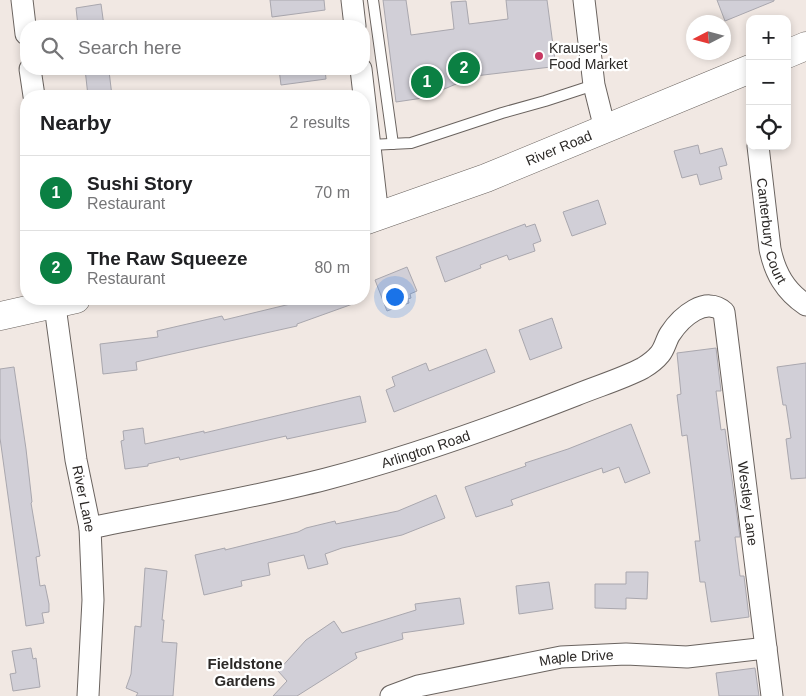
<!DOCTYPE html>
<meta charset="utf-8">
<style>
:root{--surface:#fff;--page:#f6f6f6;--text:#202124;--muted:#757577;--line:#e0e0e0;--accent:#0b8043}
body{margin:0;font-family:Helvetica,sans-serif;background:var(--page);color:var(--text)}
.controls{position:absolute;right:15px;top:15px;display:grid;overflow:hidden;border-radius:10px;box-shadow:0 2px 8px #0003}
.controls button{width:45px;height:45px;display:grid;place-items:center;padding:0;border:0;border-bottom:1px solid var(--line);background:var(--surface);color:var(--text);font:25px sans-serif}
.compass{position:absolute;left:686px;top:15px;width:45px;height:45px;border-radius:50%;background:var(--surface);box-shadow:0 2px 8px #0003;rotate:264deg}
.you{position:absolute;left:394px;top:296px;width:18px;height:18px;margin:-12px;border:4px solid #fff;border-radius:50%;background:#1a73e8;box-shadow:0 0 0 8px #1a73e833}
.badge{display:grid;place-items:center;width:32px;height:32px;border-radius:50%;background:var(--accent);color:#fff;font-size:16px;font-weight:700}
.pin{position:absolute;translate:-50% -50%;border:2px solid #fff;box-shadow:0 1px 5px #0006}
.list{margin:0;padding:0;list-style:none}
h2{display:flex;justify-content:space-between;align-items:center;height:65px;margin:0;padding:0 20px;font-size:21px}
h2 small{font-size:16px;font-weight:400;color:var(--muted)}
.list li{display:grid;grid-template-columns:32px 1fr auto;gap:15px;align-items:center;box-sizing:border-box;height:75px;padding:0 20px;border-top:1px solid var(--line)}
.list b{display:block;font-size:19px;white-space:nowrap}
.list p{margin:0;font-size:16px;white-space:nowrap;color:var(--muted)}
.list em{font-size:16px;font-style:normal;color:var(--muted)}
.icon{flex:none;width:28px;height:28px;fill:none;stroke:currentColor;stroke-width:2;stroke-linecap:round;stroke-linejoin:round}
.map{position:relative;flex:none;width:806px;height:696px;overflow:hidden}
.search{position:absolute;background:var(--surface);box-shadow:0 2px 8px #0003;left:20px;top:20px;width:350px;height:55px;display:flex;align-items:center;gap:12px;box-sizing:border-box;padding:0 18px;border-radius:20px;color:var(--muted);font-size:19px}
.panel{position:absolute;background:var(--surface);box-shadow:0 2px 8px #0003;left:20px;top:90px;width:350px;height:215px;border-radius:20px}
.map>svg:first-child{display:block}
.building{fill:#d1cfd7;stroke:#a9a7ae}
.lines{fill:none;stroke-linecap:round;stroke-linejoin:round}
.service-casing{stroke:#6a635f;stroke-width:12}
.minor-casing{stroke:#6a635f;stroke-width:23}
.secondary-casing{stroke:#6a635f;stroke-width:29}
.service{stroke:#fff;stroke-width:10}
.minor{stroke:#fff;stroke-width:21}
.secondary{stroke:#fff;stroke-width:28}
.poi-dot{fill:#c73863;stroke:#fff;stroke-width:2}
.labels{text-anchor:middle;stroke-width:4.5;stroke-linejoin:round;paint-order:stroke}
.poi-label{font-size:14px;fill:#2c2927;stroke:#fff;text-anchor:start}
.street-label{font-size:14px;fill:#2c2927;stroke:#fff}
.neighbourhood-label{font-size:15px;font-weight:bold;fill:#2c2927;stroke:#fff}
</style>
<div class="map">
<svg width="806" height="696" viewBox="0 0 806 696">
<rect width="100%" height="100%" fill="#f1e8e3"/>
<!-- building -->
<g class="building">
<polygon points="270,0 324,0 325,10 272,17"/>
<polygon points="383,0 406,0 411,35 454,29 451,2 466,1 469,24 508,19 506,0 547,0 555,60 551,67 475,76 423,98 396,102"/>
<polygon points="717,0 774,0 774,1 725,21"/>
<polygon points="101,4 104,26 78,26 76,8"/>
<polygon points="85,69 103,69 104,72 109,71 112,96 88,96"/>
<polygon points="279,69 325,69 326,79 281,85"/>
<polygon points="698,145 700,154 722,148 727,165 719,167 722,179 700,185 697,174 682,178 674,151"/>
<polygon points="598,200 606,224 572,236 563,212"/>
<polygon points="525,224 526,227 535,224 541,241 533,244 535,251 509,260 507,255 480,265 481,268 445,282 436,257"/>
<polygon points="407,267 417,291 410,294 411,298 408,299 409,303 387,311 375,280"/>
<polygon points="311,299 361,299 361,301 297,324 297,326 136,362 137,370 103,374 100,344 158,337 157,331 222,316 224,320"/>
<polygon points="552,318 562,348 530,360 519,330"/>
<polygon points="716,348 721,391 716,391 721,430 725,429 740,537 735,537 740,576 744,576 749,617 711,622 705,582 700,582 695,541 700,541 692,475 687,435 682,436 677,395 681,394 677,353"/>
<polygon points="486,349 495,372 394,412 386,390 395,386 392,377 426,363 429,371"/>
<polygon points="806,363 806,478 791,479 786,439 791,438 786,405 783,405 777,367"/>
<polygon points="14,367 26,449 32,502 31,503 40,556 36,557 40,586 45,585 49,604 49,612 42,613 44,623 26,626 0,438 0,369"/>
<polygon points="360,396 366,422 287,439 286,436 180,460 179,457 148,464 148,466 125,469 121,441 124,440 123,431 143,428 145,444 204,431 204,433"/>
<polygon points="631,424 650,473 625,483 619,467 603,473 602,468 511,500 513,505 476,517 465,487 526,466 525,463 568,449"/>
<polygon points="436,495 445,518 402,535 342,548 325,554 328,564 308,569 304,555 268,563 270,575 241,581 242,586 204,595 195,555 225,548 225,550 298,532 306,528 335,521 336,524 398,511"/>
<polygon points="145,568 167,571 162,620 164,620 162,642 177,643 173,696 136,696 138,693 126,688 131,674 135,626 141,627"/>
<polygon points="626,572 648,572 647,599 626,598 626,609 595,608 595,584 626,584"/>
<polygon points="549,582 553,609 519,614 516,586"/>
<polygon points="460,598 464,624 402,633 403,639 355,653 357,658 297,696 273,696 287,681 278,671 306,640 334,621 342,633 416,610 415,604"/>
<polygon points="31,648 33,659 36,658 40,687 13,691 10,674 16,673 12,651"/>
<polygon points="755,668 759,696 719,696 716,673"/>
</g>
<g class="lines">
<!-- service casing -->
<g class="service-casing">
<g id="service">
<polyline points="373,0 393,144"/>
<polyline points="370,145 411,143 502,113 545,101 594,85"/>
</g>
</g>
<!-- minor casing -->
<g class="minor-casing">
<g id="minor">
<polyline points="22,0 26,34"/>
<polyline points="352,0 355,26"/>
<polyline points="584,0 594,85 605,129"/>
<polyline points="30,69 34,96"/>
<polyline points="361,69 378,216"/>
<path id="s1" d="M758,146l12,103c5,24 15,42 36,56"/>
<path id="s2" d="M54,299l22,161 14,68 3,72 -5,96"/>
<path id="s3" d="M90,528c78,-16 158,-29 236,-49 85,-22 168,-52 250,-84 22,-9 46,-16 67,-27 5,-3 13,-9 17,-14 5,-6 6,-14 10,-20 11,-17 36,-39 54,-22l48,384"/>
<path id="s4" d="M391,696l27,-10 143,-29 65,-3 61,3 79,-9"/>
</g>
</g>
<!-- secondary casing -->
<g class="secondary-casing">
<g id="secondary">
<polyline points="787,54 806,46"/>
<path id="s5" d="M364,221l122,-43 264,-109"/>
<polyline points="0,316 76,299"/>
</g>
</g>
<!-- service -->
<use href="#service" class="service"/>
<!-- minor -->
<use href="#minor" class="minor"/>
<!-- secondary -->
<use href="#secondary" class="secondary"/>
</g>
<!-- markers -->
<circle class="poi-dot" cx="539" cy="56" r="5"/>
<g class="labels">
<!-- poi labels -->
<g class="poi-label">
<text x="549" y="53">Krauser's<tspan x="549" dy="16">Food Market</tspan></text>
</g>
<!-- street labels -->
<g class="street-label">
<text dy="5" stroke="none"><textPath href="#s5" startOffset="208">River Road</textPath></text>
<text dy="5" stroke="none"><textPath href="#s1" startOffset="86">Canterbury Court</textPath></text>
<text dy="5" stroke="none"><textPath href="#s3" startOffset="345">Arlington Road</textPath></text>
<text dy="5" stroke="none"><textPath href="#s2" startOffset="202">River Lane</textPath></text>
<text dy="5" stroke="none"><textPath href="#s3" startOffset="881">Westley Lane</textPath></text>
<text dy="5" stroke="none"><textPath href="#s4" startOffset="190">Maple Drive</textPath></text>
</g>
<!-- neighbourhood labels -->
<g class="neighbourhood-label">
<text x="245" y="669">Fieldstone<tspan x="245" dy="17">Gardens</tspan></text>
</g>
</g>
</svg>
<div class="controls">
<button>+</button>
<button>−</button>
<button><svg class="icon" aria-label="locate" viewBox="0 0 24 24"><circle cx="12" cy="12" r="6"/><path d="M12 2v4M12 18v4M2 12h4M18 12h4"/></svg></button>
</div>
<svg class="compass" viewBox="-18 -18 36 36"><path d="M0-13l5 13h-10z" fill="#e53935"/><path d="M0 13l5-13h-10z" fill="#757577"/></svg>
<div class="you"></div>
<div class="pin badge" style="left:427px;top:82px">1</div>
<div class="pin badge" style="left:464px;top:68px">2</div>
<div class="search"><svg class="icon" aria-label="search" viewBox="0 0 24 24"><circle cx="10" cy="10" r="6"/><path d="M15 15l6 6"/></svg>Search here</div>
<section class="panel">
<h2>Nearby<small>2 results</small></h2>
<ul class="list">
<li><span class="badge">1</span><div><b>Sushi Story</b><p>Restaurant</p></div><em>70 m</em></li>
<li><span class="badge">2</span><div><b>The Raw Squeeze</b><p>Restaurant</p></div><em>80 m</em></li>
</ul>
</section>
</div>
